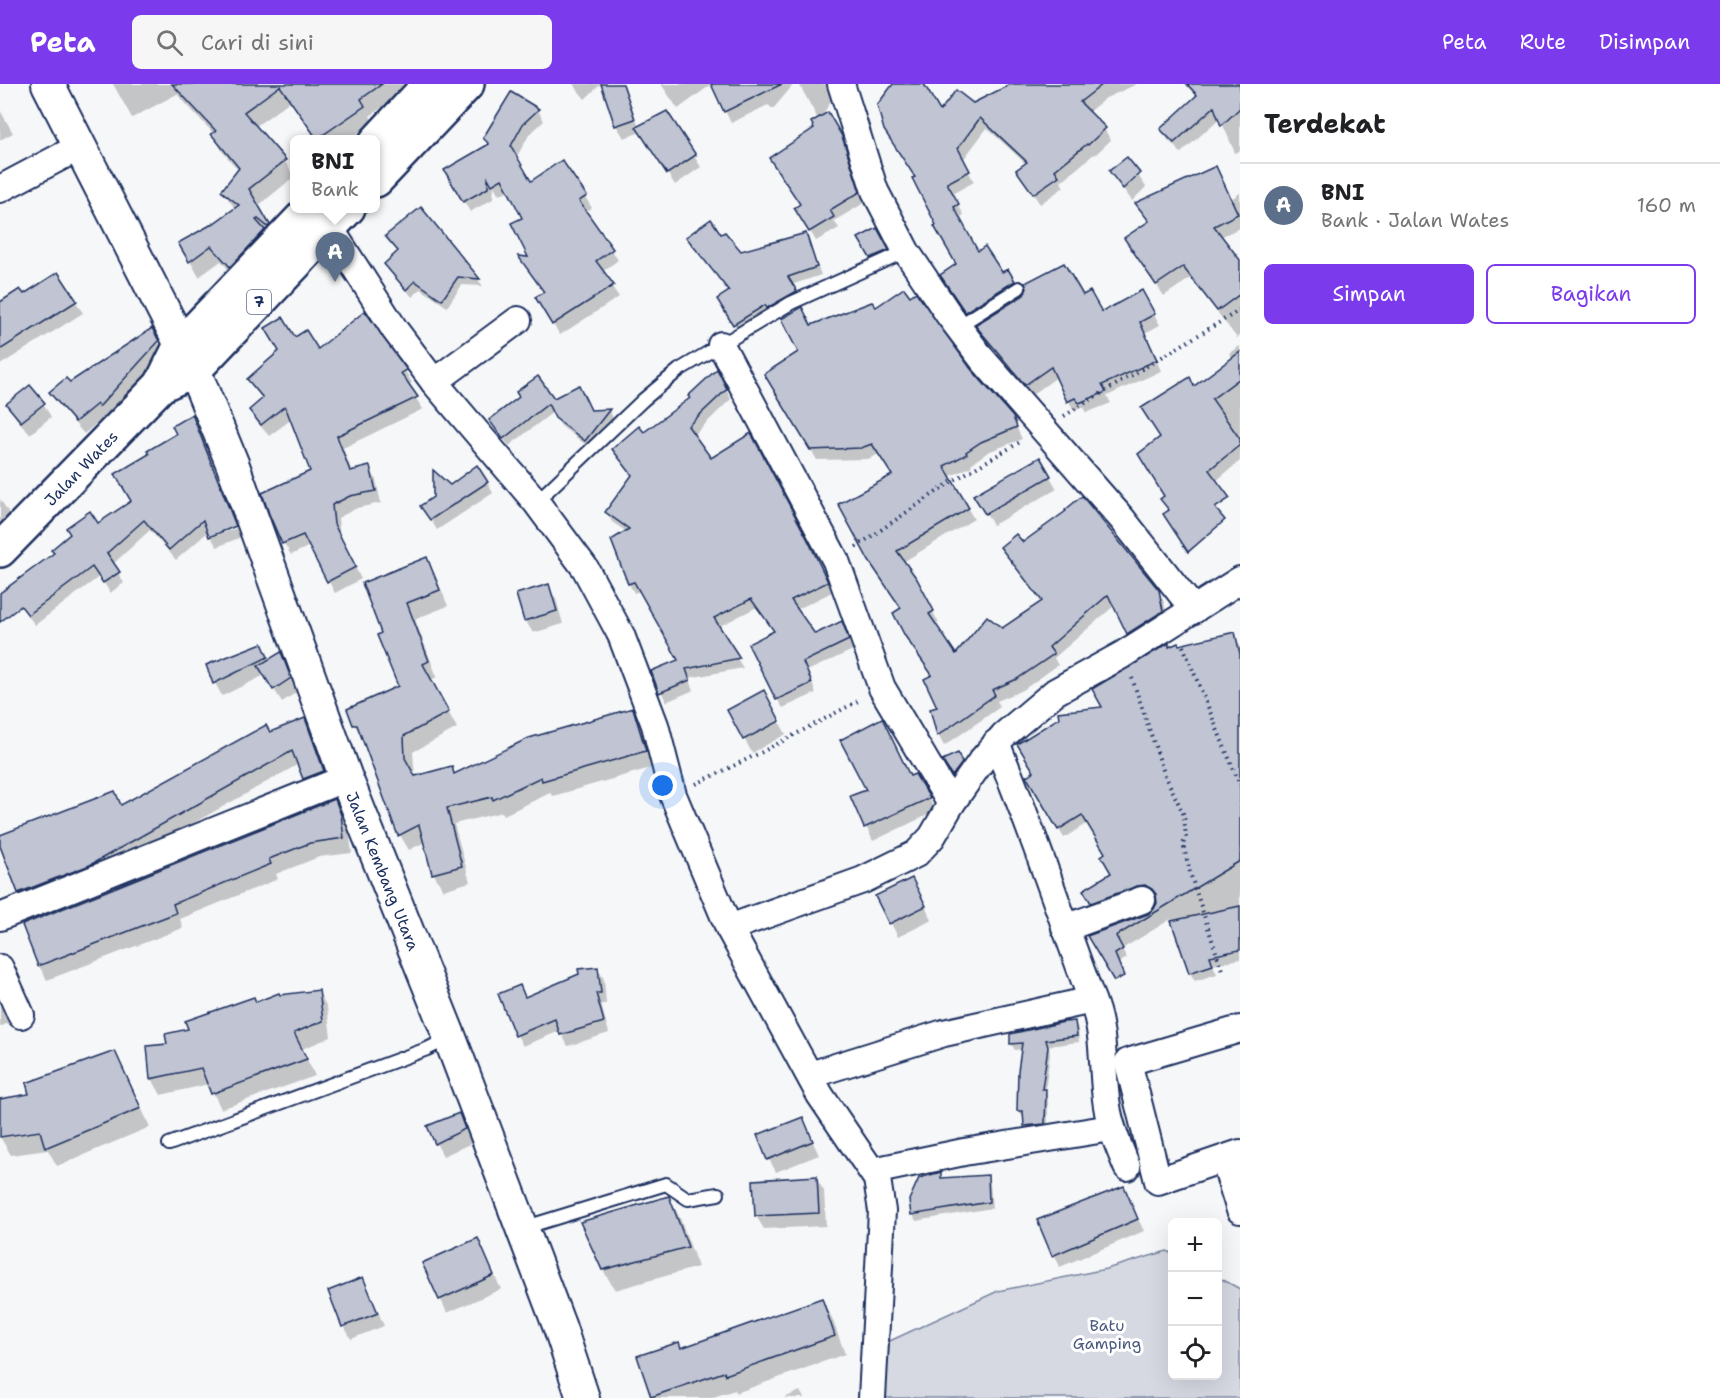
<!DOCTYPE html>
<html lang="id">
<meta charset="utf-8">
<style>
:root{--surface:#fff;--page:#f6f6f6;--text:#202124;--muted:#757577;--line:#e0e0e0;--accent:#7c3aed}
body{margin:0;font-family:"Shantell Sans",sans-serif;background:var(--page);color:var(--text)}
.controls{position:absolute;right:18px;bottom:18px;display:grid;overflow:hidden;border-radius:9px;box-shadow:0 6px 24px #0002}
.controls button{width:54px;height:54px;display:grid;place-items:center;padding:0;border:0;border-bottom:2px solid var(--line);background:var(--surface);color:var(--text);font:30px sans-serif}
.you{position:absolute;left:663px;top:702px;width:21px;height:21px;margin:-15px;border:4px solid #fff;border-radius:50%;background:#1a73e8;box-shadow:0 0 0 9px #1a73e833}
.badge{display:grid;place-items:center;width:39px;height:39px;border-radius:50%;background:var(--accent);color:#fff;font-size:20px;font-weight:700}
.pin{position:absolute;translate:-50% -50px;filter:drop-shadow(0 2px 3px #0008)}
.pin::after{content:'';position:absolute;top:32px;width:21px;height:18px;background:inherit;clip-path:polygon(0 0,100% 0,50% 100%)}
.popup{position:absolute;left:290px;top:51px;width:90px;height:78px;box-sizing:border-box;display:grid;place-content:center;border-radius:9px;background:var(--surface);filter:drop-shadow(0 2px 4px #0005);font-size:20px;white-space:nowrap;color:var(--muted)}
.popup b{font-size:22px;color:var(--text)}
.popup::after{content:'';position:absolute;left:50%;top:100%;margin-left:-12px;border:12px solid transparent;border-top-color:var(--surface)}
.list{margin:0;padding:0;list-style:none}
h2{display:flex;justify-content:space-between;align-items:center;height:78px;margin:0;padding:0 24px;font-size:26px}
h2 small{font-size:20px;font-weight:400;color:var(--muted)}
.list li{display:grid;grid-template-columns:39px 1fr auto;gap:18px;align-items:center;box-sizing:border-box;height:84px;padding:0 24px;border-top:2px solid var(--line)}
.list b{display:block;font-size:22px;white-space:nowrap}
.list p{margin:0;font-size:20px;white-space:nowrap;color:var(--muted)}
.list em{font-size:20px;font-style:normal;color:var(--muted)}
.actions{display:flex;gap:12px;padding:18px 24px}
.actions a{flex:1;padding:14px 0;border:2px solid var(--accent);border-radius:9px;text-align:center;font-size:21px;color:var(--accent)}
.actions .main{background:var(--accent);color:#fff}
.icon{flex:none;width:33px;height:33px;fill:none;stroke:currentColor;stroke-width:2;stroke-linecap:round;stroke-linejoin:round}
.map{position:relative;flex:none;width:1240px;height:1314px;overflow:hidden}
header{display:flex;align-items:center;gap:36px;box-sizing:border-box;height:84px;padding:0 30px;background:var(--accent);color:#fff}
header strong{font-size:28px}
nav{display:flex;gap:33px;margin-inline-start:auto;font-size:21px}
.search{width:420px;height:54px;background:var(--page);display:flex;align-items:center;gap:15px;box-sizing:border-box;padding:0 21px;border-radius:9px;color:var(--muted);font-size:22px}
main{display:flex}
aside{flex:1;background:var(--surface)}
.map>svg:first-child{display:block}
.green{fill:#d6d9e2;stroke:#7884a0;stroke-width:1.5}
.shadow{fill:#0003}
.building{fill:#c0c4d3;stroke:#1b2f5e;stroke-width:1.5}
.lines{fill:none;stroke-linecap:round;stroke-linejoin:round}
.service-casing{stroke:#1b2f5e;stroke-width:16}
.minor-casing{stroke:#1b2f5e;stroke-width:30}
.tertiary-casing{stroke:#1b2f5e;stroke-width:36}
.trunk-casing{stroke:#1b2f5e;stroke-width:38}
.path{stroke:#1b2f5e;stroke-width:4;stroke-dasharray:1.5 4.5;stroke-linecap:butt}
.service{stroke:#fff;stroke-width:12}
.minor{stroke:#fff;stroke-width:26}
.tertiary{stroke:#fff;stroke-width:32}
.trunk{stroke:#fff;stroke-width:33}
.labels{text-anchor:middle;stroke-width:6;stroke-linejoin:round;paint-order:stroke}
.shield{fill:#fff;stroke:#5f6d8e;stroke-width:1.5}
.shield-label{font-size:15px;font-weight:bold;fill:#1b2f5e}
.street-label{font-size:16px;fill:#1b2f5e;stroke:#fff}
.park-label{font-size:16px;fill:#4a5a7f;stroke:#fff}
</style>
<header>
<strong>Peta</strong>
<div class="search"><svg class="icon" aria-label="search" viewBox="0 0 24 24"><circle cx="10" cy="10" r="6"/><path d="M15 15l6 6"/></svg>Cari di sini</div>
<nav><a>Peta</a><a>Rute</a><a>Disimpan</a></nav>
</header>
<main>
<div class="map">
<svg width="1240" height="1314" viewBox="0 0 1240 1314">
<rect width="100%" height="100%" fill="#f6f7f9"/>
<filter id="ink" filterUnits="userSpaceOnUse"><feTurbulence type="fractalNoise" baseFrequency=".0167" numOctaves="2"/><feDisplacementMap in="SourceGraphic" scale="12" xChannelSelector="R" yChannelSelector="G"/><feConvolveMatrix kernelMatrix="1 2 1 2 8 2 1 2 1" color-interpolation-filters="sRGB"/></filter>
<g filter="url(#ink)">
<!-- green -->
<polygon class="green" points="1167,1167 1172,1170 1172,1292 1218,1292 1218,1193 1240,1205 1240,1314 880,1314 881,1261 998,1207 1106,1185"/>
<!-- shadow -->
<g class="shadow">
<polygon points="113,0 414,0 370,32 373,38 349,56 317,56 290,17 255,43 285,77 294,93 258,122 277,158 263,147 273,164 240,198 221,177 199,193 180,159 214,140 235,125 223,107 239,87 222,67 213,51 214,50 177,10 132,34"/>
<polygon points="573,0 601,0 585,15"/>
<polygon points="603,0 624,0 639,43 694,72 701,83 675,101 641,48 624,54 616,41"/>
<polygon points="661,0 794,0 773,25 768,21 731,39 712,0 678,25"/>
<polygon points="799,0 830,0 833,7 832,15 821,34 828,30 847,63 864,119 834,137 839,144 816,157 796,124 802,121 818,35"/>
<polygon points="895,0 922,0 940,30 973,21 1014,0 1137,0 1106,14 1088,28 1104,45 1111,56 1095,71 1094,70 1061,98 1064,103 1040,120 1024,97 1026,80 987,44 963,76 974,98 952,110 964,131 959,134 978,168 1001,190 1007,187 1020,208 973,238 949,202 958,181 916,94"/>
<polygon points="1185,0 1240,0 1240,67 1235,69 1220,34 1181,69 1168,56 1162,45 1197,13"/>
<polygon points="0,26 13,49 0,56"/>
<polygon points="538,26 544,37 529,51 516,74 531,99 585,113 592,124 585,128 618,176 602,188 619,213 560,251 543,225 545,209 531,175 524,135 509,106 499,111 494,102 493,115 470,128 446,86 489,61 485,54"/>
<polygon points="1127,75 1146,103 1132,117 1111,88"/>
<polygon points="1215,84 1231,115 1240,109 1240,144 1220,153 1240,179 1240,252 1237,254 1191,194 1164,212 1133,166 1153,144 1137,120"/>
<polygon points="421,125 483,202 462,201 447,223 421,205 412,213 386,180 399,169 387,152"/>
<polygon points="876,146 891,172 874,180 860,154"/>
<polygon points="806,151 821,191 791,201 800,215 739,247 720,215 730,208 688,153 721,152 740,169"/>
<polygon points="1142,208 1160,241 1145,249 1161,287 1107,312 1111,319 1086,329 1083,323 1074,327 1057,293 1032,311 983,252 977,242 1083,213 1101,230"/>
<polygon points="23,212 76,218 83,229 0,281 0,220"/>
<polygon points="875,225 970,286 1012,334 1022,355 988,368 971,380 972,382 949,393 974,435 903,478 915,496 939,539 935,541 956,573 1002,546 1042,518 1002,463 1023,460 1158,506 1164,518 1168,539 1134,560 1115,521 1054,574 1058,581 1023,606 997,617 1000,623 944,662 938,651 932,626 939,624 933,592 903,525 870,477 893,392 879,370 868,375 817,376 766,290 800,269 811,243"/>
<polygon points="365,229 405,287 412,299 407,301 423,325 343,364 352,388 370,384 376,396 381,419 357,424 338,434 340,453 361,495 335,509 310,462 291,471 284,459 312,388 292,335 269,352 257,338 250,326 263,316 249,296 295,255 318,267"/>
<polygon points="152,246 165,271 107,335 105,332 84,350 59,321 51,308 70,300"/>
<polygon points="1240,262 1240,377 1216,397 1228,416 1185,447 1162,415 1166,412 1161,354 1194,304 1233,276 1229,269"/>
<polygon points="716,287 731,315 693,352 711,376 813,467 832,508 796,526 815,552 841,539 853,566 807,587 816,609 783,624 777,615 775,548 757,523 718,543 743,584 689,594 694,606 666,618 653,588 681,576 640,507 634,509 629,500 613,456 627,448 612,438 607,429 633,392 643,350 691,315"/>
<polygon points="521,314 553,316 591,327 609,326 613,334 590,364 561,342 553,328 509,362 495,344"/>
<polygon points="43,319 51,333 30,350 16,334 8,321"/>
<polygon points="192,332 198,342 236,441 210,451 209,447 176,476 150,446 113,480 124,499 110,509 100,492 35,541 15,515 98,441 133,418 151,370 178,350"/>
<polygon points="1040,375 1057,405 993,441 976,412"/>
<polygon points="487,398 493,409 437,446 429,433"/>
<polygon points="0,415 16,440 7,450 0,442"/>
<polygon points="237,444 241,453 217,463 211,453"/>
<polygon points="426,475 435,490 448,522 415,535 437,593 431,596 457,644 413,668 415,693 451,684 456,691 632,626 641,641 654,683 553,712 550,709 504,731 502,728 454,740 470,798 443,806 434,790 425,758 409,766 400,751 364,657 355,641 400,603 383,550"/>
<polygon points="548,502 556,515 563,540 533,549 525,536"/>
<polygon points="1234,550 1240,562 1240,663 1223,667 1240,714 1217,723 1236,754 1240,751 1240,875 1213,881 1217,890 1195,897 1190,889 1171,835 1122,865 1127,874 1108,885 1089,853 1148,831 1155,826 1158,819 1158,813 1151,810 1097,827 1086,806 1113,790 1107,770 1088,739 1064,754 1028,693 1104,625 1168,561 1170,565"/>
<polygon points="261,561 270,576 281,570 288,583 297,608 282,618 265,591 222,612 215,599"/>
<polygon points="763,608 786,650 752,669 729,627"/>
<polygon points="305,636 312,649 330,700 312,707 299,680 97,793 27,822 20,809 0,758 0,753 115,709 122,722 270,650"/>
<polygon points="961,677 964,686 956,697 948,683"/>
<polygon points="915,692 936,727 873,757 852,713"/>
<polygon points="334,717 349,747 352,769 319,773 276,790 278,795 180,835 183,844 47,896 39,882"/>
<polygon points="919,809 932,836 898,853 877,812"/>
<polygon points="597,884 604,895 606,920 601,920 609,949 568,962 560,947 523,962 517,951 519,903 526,914"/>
<polygon points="318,907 327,923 331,953 302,965 315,992 221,1025 209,1000 161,1011 152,995 148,963 169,961 190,946 256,920 280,912"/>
<polygon points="0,919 8,939 0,943"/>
<polygon points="1075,939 1078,945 1079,958 1049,962 1050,970 1045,1007 1048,1013 1048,1045 1029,1048 1026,1041 1025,1033 1023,1033 1019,1027 1023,965 1015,966 1011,960"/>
<polygon points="114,969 125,988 150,1043 57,1082 48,1066 11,1071 0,1053 0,1016 31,1011"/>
<polygon points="459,1031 472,1059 443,1072 436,1059"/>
<polygon points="802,1035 819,1071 776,1088 769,1075"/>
<polygon points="940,1090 943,1095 987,1093 990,1099 992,1124 916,1137 912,1130"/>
<polygon points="816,1094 824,1107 826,1142 764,1145 756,1132 755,1097"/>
<polygon points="1123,1104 1144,1147 1060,1183 1039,1137"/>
<polygon points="669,1114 680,1134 698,1183 615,1206 603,1186 582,1139"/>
<polygon points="478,1156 501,1205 447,1229 424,1179"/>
<polygon points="362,1195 370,1208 384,1242 351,1255 344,1242"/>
<polygon points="822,1216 832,1234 845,1270 736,1309 735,1306 710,1314 654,1314 652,1312 682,1266"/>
<polygon points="800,1307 804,1314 784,1314"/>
</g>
<!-- building -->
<g class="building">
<polygon points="172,0 382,0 361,15 365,22 317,55 280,2 244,28 286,76 249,105 270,141 268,143 258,135 256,136 265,146 230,183 211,162 189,178 178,159 214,139 239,121 221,107 239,84 211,50 216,47"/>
<polygon points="601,0 623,0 635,35 615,42"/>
<polygon points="711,0 782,0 724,28"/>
<polygon points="893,0 924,0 940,27 956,6 973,19 1011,0 1103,0 1080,18 1106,44 1088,61 1087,60 1055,86 1059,92 1033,110 1016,86 1027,78 980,34 958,64 970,87 947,99 959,120 954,123 978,167 985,162 1002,188 1008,185 1015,197 965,228 940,191 956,180 934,142 936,141 912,94 915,93 884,46 877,21"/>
<polygon points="1187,0 1240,0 1240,24 1221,42 1214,23 1174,59 1160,45 1197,11"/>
<polygon points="511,8 539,25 523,40 511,62 531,97 562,76 587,112 579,117 613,165 596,177 614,201 552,241 535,213 544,208 518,172 528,173 511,139 522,134 502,95 492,101 488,94 488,104 463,118 444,86 489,60 483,54"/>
<polygon points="667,27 696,71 667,90 636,43"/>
<polygon points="828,28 842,52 860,108 830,126 834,133 809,148 794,124 800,120 769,74 814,44 811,38"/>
<polygon points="1127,73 1140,89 1123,105 1109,87"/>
<polygon points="1216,82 1238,130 1214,142 1240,176 1240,210 1217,227 1183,183 1156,201 1124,154 1149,137 1135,119"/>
<polygon points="421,123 480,195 458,193 442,216 415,197 406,206 384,180 398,167 385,152"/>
<polygon points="711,135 721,150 725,148 741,167 806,149 817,183 788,193 797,207 767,224 765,221 733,241 717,215 729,207 686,153"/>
<polygon points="877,144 889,166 870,174 858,154"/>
<polygon points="1064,179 1083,211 1090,207 1102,228 1142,206 1155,230 1140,238 1157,276 1102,301 1106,308 1079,319 1075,314 1067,318 1051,283 1025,301 975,241 1024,211 1027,204 1025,199"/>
<polygon points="58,188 77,217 0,266 0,218 20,205 24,210"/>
<polygon points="904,204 910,212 916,208 971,285 1013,333 1017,343 981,358 966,368 967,370 944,382 969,424 897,467 917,495 934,527 929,530 956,570 987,532 1002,544 1042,517 1000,463 1016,450 1023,458 1066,427 1065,426 1082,412 1159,506 1163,527 1127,550 1108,511 1049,563 1054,570 1017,595 992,606 995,611 937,652 930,625 937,623 924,595 932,591 905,552 893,529 901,524 869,477 838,420 892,391 872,360 861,364 810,366 764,290 798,268 781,235 802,223 811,241 872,218 876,223"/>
<polygon points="365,227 407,286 401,289 418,313 337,352 350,387 370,382 376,407 350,412 332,421 334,440 356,483 327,498 303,451 282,460 269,430 262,409 310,387 285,322 261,341 249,326 263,314 247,295 279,267 265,244 283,233 295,253 306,246 318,265"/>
<polygon points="152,244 159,257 99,323 97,320 75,338 49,308 66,294 70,298"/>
<polygon points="1240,268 1240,294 1212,315 1240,355 1240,361 1209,386 1230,414 1215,424 1225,436 1188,468 1163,430 1169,426 1160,415 1164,412 1138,370 1160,353 1141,324 1190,293 1194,302"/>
<polygon points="717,285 727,305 688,342 711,374 751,349 808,456 828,498 791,516 815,550 842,537 849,556 803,578 812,599 776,616 748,560 774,547 751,515 714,534 740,574 686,585 690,596 659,609 651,587 678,576 634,498 628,500 611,456 629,445 605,428 632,391 612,365 639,342 644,348 690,314 688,312"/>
<polygon points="538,292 554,314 579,301 591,326 610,325 585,357 555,334 548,320 503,355 489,336 519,313 516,308"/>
<polygon points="30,301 45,319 21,338 6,320"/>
<polygon points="192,330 236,442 209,453 203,436 169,466 144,436 107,469 120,488 103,499 92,483 28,531 21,522 0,538 0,509 54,469 51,466 70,450 66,444 90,427 98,439 131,417 115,390 149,370 147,367 176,350 172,342"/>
<polygon points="1040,373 1051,392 985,430 973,411"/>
<polygon points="477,381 488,398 430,436 420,422 433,413 433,386 450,401"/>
<polygon points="427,473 440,506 407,519 429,577 423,580 449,628 404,652 405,674 415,692 452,682 454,690 529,654 633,624 646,667 542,697 541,693 493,716 492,713 447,724 462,782 432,790 419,741 398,752 357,641 353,641 347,625 398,602 377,551 381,549 362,499"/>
<polygon points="549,500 557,527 524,537 516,510"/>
<polygon points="1235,548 1240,570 1240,777 1116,852 1123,865 1115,870 1124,892 1114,897 1087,852 1148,830 1154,825 1157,819 1156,810 1152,805 1145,801 1137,802 1091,819 1083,806 1111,789 1101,772 1105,769 1082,731 1058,746 1026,692 1034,688 1017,660 1059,634 1058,628 1102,623 1092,605 1169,559 1169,563 1178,559 1179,561"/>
<polygon points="262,559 268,573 213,600 206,581"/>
<polygon points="281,568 291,594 273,606 258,582"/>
<polygon points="764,606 780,637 743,656 727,626"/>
<polygon points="305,634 324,687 303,695 292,667 90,781 18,809 0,762 0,751 115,707 121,721 266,641 270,648"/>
<polygon points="882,634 910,692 915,690 930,714 864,744 850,712 866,706 840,656"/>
<polygon points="958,669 962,679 952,692 942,676"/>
<polygon points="335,715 341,731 344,754 310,759 269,775 271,780 173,820 176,829 38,882 22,841"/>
<polygon points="912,794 926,822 889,840 875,812"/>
<polygon points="1240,822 1240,866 1210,872 1213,881 1189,889 1171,837"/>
<polygon points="598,883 601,909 596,909 604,938 560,951 555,935 515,952 498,910 520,901 525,913 579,890 578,885"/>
<polygon points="319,906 323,937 294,949 307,975 211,1010 201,984 150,995 147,962 167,960 165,950 188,945 185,937 254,913 256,918 279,909 280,911"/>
<polygon points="1075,937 1077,952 1046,956 1048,963 1042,1005 1046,1005 1045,1040 1024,1042 1023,1027 1017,1027 1018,987 1022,959 1010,960 1010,950 1064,938"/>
<polygon points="115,967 141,1024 45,1064 40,1047 0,1053 0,1015 29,1010 26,999"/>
<polygon points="459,1029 465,1045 435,1060 427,1042"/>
<polygon points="803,1033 813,1057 767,1076 757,1051"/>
<polygon points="941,1088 941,1094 988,1091 989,1118 911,1131 909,1116 919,1094"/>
<polygon points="817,1092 819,1129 755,1132 753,1096"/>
<polygon points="1124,1102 1138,1135 1052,1172 1037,1136"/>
<polygon points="669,1112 688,1163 602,1186 580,1138"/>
<polygon points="478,1154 494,1191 439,1216 422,1179"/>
<polygon points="363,1193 378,1229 342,1243 328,1207"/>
<polygon points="822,1214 835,1252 725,1291 724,1288 651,1313 637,1272 679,1258 681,1264"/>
</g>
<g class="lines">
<!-- service casing -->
<g class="service-casing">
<g id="service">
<polyline points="957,243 1019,204"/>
<polyline points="536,418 643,316 679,286 791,219 906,167"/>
<polyline points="169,1060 427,965 449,954"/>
<polyline points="523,1144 666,1100 688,1115 718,1110"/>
</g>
</g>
<!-- minor casing -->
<g class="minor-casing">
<g id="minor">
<polyline points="841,0 875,107 906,167 949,231 983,276 1123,436 1194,526"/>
<polyline points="0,105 81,62"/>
<polyline points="330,144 395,246 434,298 536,418 585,484 621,551 655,641 673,711 729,844 820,1011 877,1095 882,1127 872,1314"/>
<polyline points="721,261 836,477 882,604 951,720"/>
<polyline points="434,298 518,236"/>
<polyline points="0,833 346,694"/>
<polyline points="729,844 863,796 916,770 932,753 951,720 982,676 1004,651 1055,608 1122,571 1240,496"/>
<polyline points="1065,844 1142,816"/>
<polyline points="0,884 21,931"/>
<path d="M1092,916c14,33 9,71 15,106 3,21 12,41 20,61"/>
<polyline points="1240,945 1128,978 1158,1097 1240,1069"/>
<path d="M810,991l134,-42 148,-33c-32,-85 -60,-173 -96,-257"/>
<polyline points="1224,1075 1240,1126"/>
<polyline points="873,1087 964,1068 1111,1044"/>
</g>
</g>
<!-- tertiary casing -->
<g class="tertiary-casing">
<polyline id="tertiary" points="48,0 194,286 232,379 346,694 450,954 560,1244 583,1314"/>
</g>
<!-- trunk casing -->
<g class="trunk-casing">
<g id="trunk">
<polyline points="376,58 430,0"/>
<polyline points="376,96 467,0"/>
<polyline points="161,301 194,286 348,124"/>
<polyline points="0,466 161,301 181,261 312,124"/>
</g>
</g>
<!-- path -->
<g class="path">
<polyline points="1064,332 1240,226"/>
<polyline points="856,463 951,398 1022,357"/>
<polyline points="1183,562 1240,701"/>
<polyline points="1132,594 1164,689 1184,731 1186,754 1183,760 1191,792 1222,886"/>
<polyline points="696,700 762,668 860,616"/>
</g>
<!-- service -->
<use href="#service" class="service"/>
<!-- minor -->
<use href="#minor" class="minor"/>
<!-- tertiary -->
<use href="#tertiary" class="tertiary"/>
<!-- trunk -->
<use href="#trunk" class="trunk"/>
</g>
</g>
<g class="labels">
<!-- shield labels -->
<rect class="shield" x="247" y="206" width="24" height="24" rx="4.5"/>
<g class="shield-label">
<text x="259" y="223">7</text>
</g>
<!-- street labels -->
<g class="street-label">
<text transform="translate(81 384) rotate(-46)" y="6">Jalan Wates</text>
<text transform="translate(383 787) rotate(68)" y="6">Jalan Kembang Utara</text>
</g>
<!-- park labels -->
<g class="park-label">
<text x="1107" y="1247">Batu<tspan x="1107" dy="18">Gamping</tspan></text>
</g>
</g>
</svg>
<div class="controls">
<button>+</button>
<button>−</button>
<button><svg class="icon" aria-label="locate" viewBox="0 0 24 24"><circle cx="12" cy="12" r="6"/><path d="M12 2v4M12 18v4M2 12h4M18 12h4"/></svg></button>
</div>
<div class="you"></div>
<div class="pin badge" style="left:335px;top:198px;background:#5c6f8a">A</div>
<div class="popup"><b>BNI</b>Bank</div>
</div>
<aside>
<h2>Terdekat<small></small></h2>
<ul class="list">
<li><span class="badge" style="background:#5c6f8a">A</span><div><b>BNI</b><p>Bank · Jalan Wates</p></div><em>160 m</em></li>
</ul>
<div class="actions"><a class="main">Simpan</a><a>Bagikan</a></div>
</aside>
</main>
